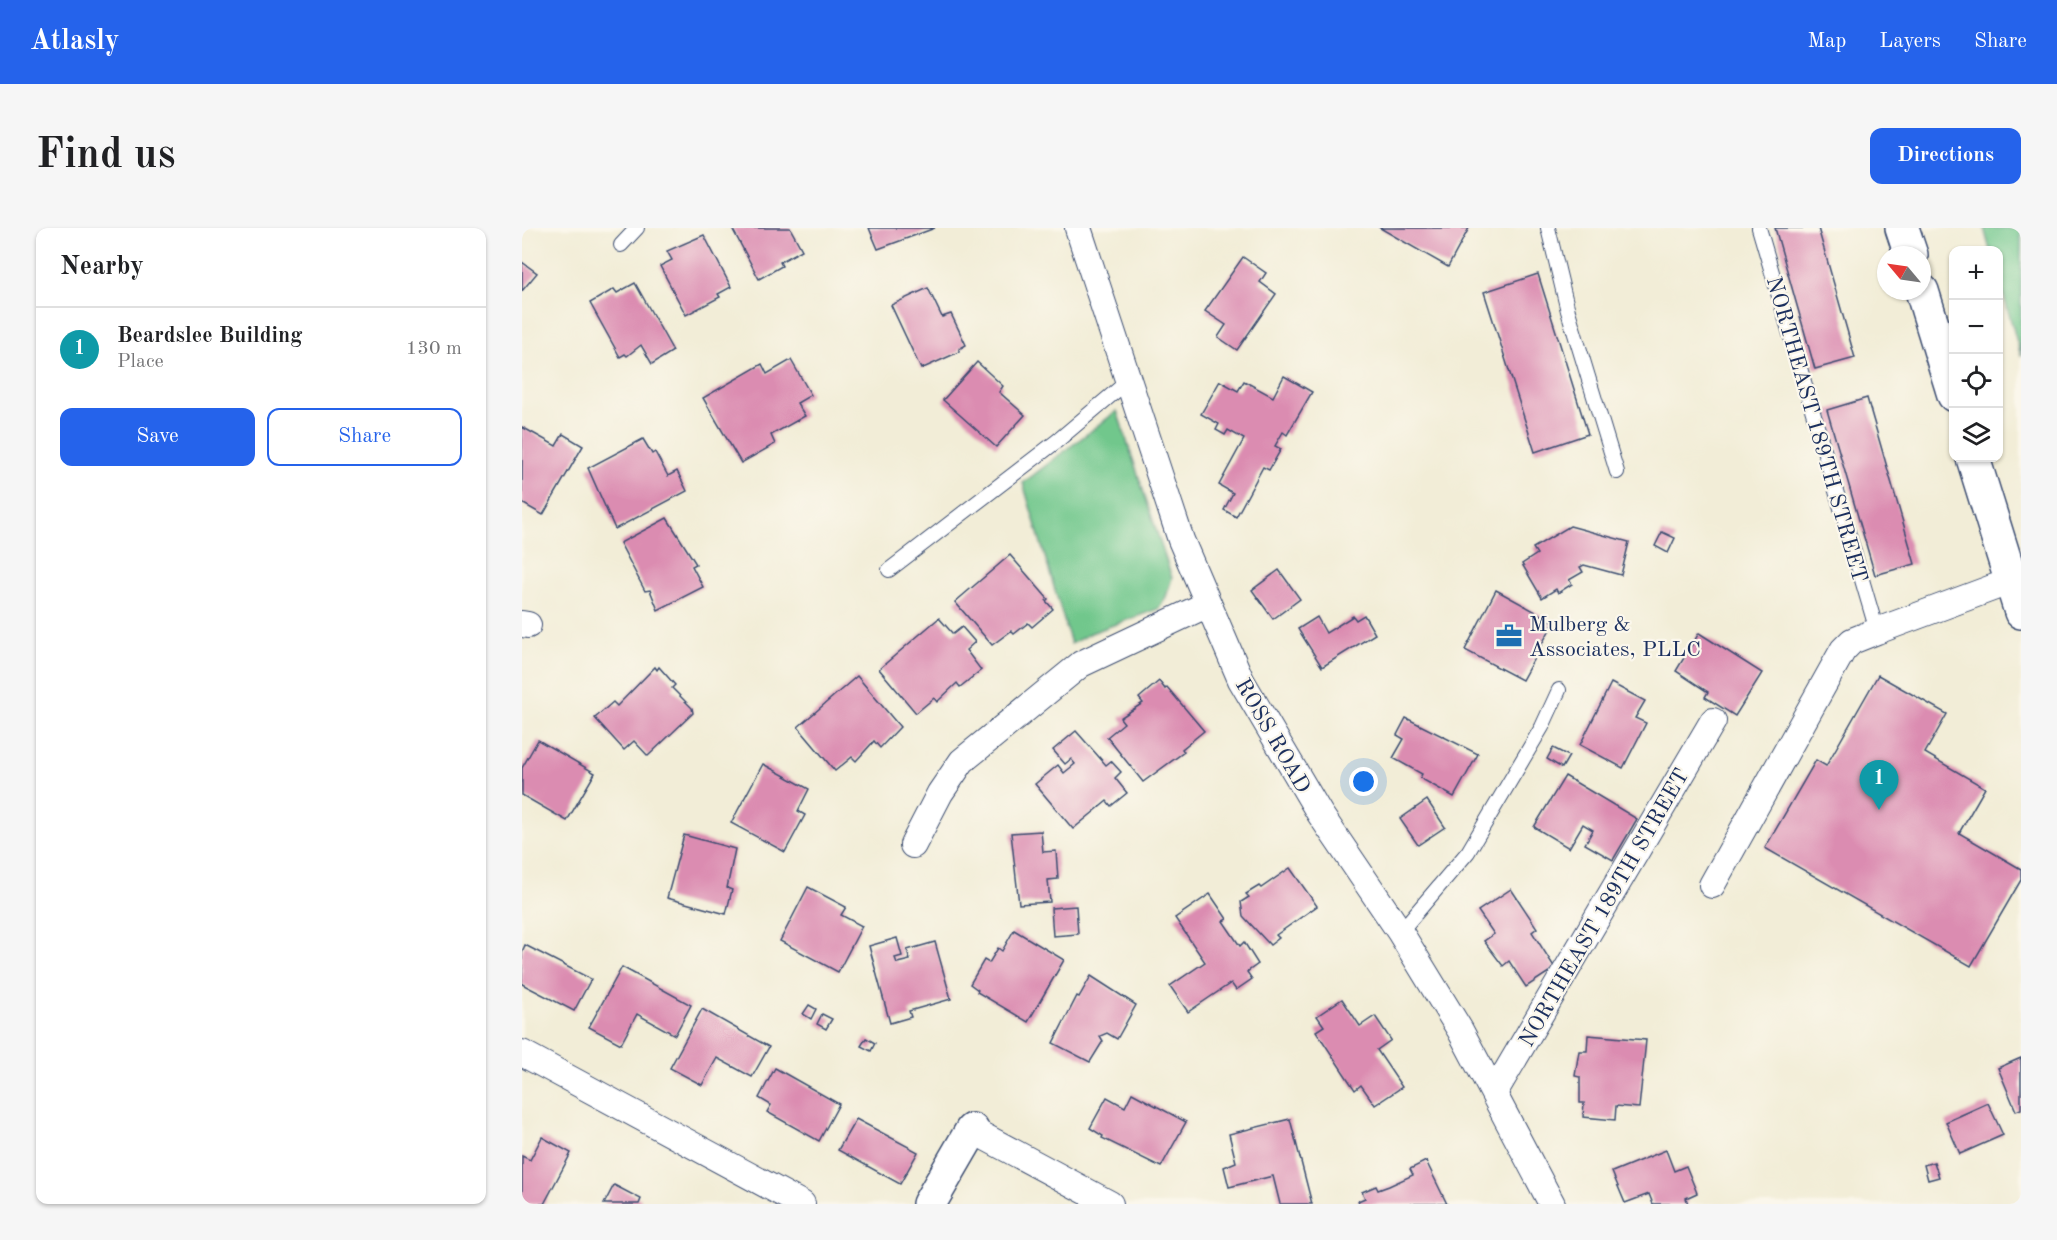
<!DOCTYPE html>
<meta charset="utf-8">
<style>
:root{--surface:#fff;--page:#f6f6f6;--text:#202124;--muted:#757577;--line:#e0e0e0;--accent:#2563eb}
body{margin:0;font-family:"Old Standard TT",serif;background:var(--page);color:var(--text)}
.controls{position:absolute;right:18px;top:18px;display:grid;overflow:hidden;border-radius:12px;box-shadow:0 2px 4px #0004}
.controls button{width:54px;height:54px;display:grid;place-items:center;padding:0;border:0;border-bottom:2px solid var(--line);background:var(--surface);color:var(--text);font:30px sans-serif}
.compass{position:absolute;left:1355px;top:18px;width:54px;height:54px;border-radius:50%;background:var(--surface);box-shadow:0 2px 4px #0004;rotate:299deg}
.you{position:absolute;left:842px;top:554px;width:21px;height:21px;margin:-15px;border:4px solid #fff;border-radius:50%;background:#1a73e8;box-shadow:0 0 0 9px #1a73e833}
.badge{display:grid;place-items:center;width:39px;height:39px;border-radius:50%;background:var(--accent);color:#fff;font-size:20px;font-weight:700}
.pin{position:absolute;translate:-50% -50px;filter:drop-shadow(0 2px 3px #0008)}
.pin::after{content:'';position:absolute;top:32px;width:21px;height:18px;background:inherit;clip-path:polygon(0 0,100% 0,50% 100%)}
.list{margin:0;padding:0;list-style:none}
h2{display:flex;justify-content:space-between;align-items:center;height:78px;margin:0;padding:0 24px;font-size:26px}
h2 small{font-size:20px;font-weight:400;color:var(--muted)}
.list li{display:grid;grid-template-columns:39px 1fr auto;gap:18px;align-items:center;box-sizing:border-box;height:84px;padding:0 24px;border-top:2px solid var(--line)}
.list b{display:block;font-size:22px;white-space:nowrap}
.list p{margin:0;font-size:20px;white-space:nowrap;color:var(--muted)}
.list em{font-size:20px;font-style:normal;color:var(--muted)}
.actions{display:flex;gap:12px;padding:18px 24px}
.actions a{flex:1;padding:14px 0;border:2px solid var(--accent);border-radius:12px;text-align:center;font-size:21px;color:var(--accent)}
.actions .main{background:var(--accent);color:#fff}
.icon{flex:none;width:33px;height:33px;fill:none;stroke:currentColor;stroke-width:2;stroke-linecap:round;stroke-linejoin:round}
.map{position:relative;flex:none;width:1499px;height:976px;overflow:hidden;border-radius:12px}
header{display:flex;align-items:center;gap:36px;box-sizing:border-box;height:84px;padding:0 30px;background:var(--accent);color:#fff}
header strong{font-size:28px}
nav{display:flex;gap:33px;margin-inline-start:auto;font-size:21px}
.intro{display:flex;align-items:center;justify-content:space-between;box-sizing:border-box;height:144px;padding:0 36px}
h1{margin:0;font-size:42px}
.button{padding:15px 27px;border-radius:12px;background:var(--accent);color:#fff;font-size:21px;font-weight:700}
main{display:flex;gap:36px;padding:0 36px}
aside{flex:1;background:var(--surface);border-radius:12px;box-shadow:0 2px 4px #0004}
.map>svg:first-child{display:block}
.green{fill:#71c78c;stroke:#467b75;stroke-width:1.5}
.building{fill:#db8cb1}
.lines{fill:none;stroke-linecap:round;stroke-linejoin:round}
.lane-casing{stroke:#3b4c70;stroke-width:16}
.street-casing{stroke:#3b4c70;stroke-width:28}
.secondary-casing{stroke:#3b4c70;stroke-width:36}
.lane{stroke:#fff;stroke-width:14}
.street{stroke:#fff;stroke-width:26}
.secondary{stroke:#fff;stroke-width:33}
.labels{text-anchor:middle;stroke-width:4.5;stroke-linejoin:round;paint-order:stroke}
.street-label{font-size:22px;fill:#1b2f5e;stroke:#fbf7ec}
.poi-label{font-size:22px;fill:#1b2f5e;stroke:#fbf7ec;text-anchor:start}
</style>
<header>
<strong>Atlasly</strong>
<nav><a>Map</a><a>Layers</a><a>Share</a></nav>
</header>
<div class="intro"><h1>Find us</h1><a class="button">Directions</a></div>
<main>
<aside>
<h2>Nearby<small></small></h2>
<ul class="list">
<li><span class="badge" style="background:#0f9aa8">1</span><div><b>Beardslee Building</b><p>Place</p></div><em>130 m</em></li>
</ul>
<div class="actions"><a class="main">Save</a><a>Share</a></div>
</aside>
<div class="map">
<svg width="1499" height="976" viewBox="0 0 1499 976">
<rect width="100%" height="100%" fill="#fbf7ec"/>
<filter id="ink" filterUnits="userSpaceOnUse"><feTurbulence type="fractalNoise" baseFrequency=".0167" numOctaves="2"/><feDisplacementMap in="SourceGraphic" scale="12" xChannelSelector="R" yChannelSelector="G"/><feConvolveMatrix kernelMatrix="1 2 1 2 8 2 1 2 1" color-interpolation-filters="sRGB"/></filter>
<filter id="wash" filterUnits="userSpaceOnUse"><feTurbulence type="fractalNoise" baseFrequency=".008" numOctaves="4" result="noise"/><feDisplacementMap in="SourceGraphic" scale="24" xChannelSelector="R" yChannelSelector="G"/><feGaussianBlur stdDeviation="1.35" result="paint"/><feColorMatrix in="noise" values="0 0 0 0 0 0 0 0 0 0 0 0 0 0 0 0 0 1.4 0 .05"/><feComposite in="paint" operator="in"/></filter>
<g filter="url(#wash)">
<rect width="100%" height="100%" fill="#f2edd7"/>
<!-- green -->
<g class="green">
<polygon points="1462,0 1499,0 1499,128 1477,51 1476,22 1468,22"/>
<polygon points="595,183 650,350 644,369 636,381 569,405 549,416 501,255"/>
</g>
<g id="blocks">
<!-- building -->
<g class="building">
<polygon points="210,0 268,0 280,22 258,34 260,38 237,51"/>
<polygon points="347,0 413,0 356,21"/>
<polygon points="858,0 947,0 926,39"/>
<polygon points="1253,0 1296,0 1333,130 1293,141"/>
<polygon points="182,7 209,59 196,66 198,69 164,87 138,38 150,32 145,23"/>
<polygon points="721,29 744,45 738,54 754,66 715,122 696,109 704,97 683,83"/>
<polygon points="0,34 15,45 0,63"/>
<polygon points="1016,46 1066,206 1013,224 962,64"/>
<polygon points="113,55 151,123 130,136 119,117 105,128 103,126 98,129 68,75 92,61 95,65"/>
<polygon points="406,60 420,89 429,86 444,117 437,121 437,124 399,141 369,77"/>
<polygon points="269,132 289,167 275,175 283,188 249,207 253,216 219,235 181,170 240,136 245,146"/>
<polygon points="455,134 481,158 477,164 503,187 474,219 421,172"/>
<polygon points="762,148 790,164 765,207 761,204 753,218 759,221 747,242 741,239 714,289 702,282 711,265 697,257 722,211 706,202 703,207 694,202 697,196 679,186 698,153 716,163 722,153 751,169"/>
<polygon points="1345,170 1393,336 1353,347 1305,182"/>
<polygon points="0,199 34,218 41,206 61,218 21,287 0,275"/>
<polygon points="121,211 130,226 133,224 146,248 155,243 165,263 93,301 66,240"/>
<polygon points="145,290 174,336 170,338 181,359 136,382 128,362 123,363 98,315"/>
<polygon points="1048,298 1107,314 1099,347 1062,337 1058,339 1061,344 1047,352 1050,356 1036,365 1034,361 1020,370 1000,336 1015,326 1011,320"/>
<polygon points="1140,304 1153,310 1146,325 1133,318"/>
<polygon points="488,327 526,371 524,373 531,381 510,399 506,395 492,406 489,403 470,417 433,374"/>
<polygon points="757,342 778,371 751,391 730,362"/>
<polygon points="974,362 1032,394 1000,452 943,422"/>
<polygon points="842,387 853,406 800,439 776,401 795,389 804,405 831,388 834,392"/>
<polygon points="417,390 431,406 440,399 453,414 444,422 459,442 438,459 435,455 415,474 412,470 394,485 357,441"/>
<polygon points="1177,405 1240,445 1213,488 1183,469 1186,464 1154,443"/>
<polygon points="133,439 135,442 137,439 153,457 150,460 170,480 171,485 126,528 112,513 102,522 73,490 91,474 95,478"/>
<polygon points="1356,447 1425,486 1403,525 1463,560 1437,605 1499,641 1499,652 1449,738 1243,620 1294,532 1304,538"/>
<polygon points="335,448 378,499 358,520 352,513 334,533 330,529 313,543 276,499"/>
<polygon points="637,453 643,461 645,459 682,503 660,521 662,524 621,554 585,509 602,495 598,490 621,475 617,470"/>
<polygon points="1089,455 1123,473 1113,490 1124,495 1101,540 1058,517"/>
<polygon points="884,490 956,526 932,569 898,550 900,546 871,530 882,511 875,507"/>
<polygon points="554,503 584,537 589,533 599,544 593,550 605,565 589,578 585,573 551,601 513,556 536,537 542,545 553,536 549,531 543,536 531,522"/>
<polygon points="16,512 73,545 45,593 0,567 0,540"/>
<polygon points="1031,520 1047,528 1040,540 1025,531"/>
<polygon points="241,536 287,561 276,583 283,587 263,624 209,595"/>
<polygon points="1043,548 1115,591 1091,632 1063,616 1071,602 1061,596 1047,620 1012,599"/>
<polygon points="905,572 923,599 896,617 878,591"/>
<polygon points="519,603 521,624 534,623 536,651 526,652 528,674 497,676 489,605"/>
<polygon points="162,607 213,621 205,660 210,662 204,686 145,670"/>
<polygon points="768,640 795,678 754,707 757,710 748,717 721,688 719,674 727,669 724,666 737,658 739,660"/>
<polygon points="286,659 324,679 319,687 340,698 316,744 258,713"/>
<polygon points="989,661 1015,700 1010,704 1033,740 1004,759 987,733 981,738 962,713 972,706 956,683"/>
<polygon points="688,666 705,691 701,693 718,718 722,714 736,736 725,744 730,751 714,762 709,755 666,784 648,758 683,734 653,690"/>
<polygon points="554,678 556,706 531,708 529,680"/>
<polygon points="492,702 542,732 506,794 455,764 456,762 448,756 462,732 467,735 476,720 480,723"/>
<polygon points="375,710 380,728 373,730 375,735 388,732 385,722 413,714 429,771 387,783 389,789 368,795 347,718"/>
<polygon points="3,717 69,751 52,783 0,756 0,724"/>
<polygon points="100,739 169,777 153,807 115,786 99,816 67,799"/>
<polygon points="569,748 614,777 595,811 585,805 578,808 581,813 568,834 531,815 555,768 557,769"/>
<polygon points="820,771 838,798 853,788 869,812 855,822 880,859 853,877 839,857 833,862 794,803 802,798 795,788"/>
<polygon points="287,777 294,781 289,791 281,786"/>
<polygon points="180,781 247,819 230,849 195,830 180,857 148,840"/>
<polygon points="300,786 310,791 304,801 295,796"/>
<polygon points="1066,807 1124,812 1117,880 1094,878 1093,892 1061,889 1062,875 1058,875 1058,849 1053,848 1057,823 1065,823"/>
<polygon points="344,810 353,815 349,823 339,818"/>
<polygon points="1499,830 1499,881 1494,883 1476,840"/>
<polygon points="253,840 317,876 297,913 245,884 249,877 237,870"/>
<polygon points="610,865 664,894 639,939 580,910 581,908 568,900 585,869 603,879"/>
<polygon points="1466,875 1481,907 1438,926 1424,894"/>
<polygon points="334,891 396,924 378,956 316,922"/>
<polygon points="768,891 790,976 758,976 751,948 707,959 702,939 714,934 707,906"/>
<polygon points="20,909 49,925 22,976 0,976 0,928 8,932"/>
<polygon points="1144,922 1152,943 1164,938 1175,965 1164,970 1166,976 1131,976 1127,966 1103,975 1090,944"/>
<polygon points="904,933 925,976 837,976 836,973 843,970 840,964 854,958 856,962 867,958 891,947 888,941"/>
<polygon points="1412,934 1417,949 1406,952 1402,937"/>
<polygon points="92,957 119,971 117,976 82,976"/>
</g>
</g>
</g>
<g filter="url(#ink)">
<use href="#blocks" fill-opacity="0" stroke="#3b4c70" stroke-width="1.5"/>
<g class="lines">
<!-- lane casing -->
<g class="lane-casing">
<g id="lane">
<polyline points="1026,0 1046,83 1095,244"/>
<polyline points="1237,0 1355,403"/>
<polyline points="99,17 115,0"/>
<polyline points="367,342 535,213 606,153"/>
<polyline points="878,704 946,624 1020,499 1037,462"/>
</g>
</g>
<!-- street casing -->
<g class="street-casing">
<g id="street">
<polyline points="556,0 659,312 719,452 798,586 878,704 938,802 1030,976"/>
<polyline points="0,396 6,397"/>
<polyline points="391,617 418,565 440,533 559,436 686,376"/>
<polyline points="1190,657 1321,422 1330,413 1355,403 1489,353"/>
<polyline points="0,825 280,976"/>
<polyline points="972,865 1191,493"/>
<polyline points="450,902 588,976"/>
</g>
</g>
<!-- secondary casing -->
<g class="secondary-casing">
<g id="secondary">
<polyline points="1380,0 1389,27"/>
<polyline points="1400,63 1432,167"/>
<polyline points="1451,230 1499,384"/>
<polyline points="407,976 450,902"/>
</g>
</g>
<!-- lane -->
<use href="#lane" class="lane"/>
<!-- street -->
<use href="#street" class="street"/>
<!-- secondary -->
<use href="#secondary" class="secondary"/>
</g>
</g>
<!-- icons -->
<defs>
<g id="office-bare" transform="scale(2.07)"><path d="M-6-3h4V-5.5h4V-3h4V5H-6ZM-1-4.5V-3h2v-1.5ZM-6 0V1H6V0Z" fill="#1f6fb2" stroke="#fbf7ec" stroke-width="2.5" paint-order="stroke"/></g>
</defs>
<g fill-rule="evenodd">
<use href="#office-bare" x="987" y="408"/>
</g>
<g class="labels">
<!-- street labels -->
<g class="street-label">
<text transform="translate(1296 201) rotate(74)" y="8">NORTHEAST 189TH STREET</text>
<text transform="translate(752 507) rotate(60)" y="8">ROSS ROAD</text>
<text transform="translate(1081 679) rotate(-60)" y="8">NORTHEAST 189TH STREET</text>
</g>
<!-- poi labels -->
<g class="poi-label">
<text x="1007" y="403">Mulberg &amp;<tspan x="1007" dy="25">Associates, PLLC</tspan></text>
</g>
</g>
</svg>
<div class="controls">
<button>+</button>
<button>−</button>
<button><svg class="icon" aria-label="locate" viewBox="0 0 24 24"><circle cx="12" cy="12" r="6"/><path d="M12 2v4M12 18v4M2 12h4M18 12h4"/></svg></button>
<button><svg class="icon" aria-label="layers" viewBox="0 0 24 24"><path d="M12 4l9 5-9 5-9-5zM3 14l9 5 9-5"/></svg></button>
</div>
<svg class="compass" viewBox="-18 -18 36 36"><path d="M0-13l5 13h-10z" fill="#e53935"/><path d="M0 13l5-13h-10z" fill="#757577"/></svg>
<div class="you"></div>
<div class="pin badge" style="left:1357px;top:582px;background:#0f9aa8">1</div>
</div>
</main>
